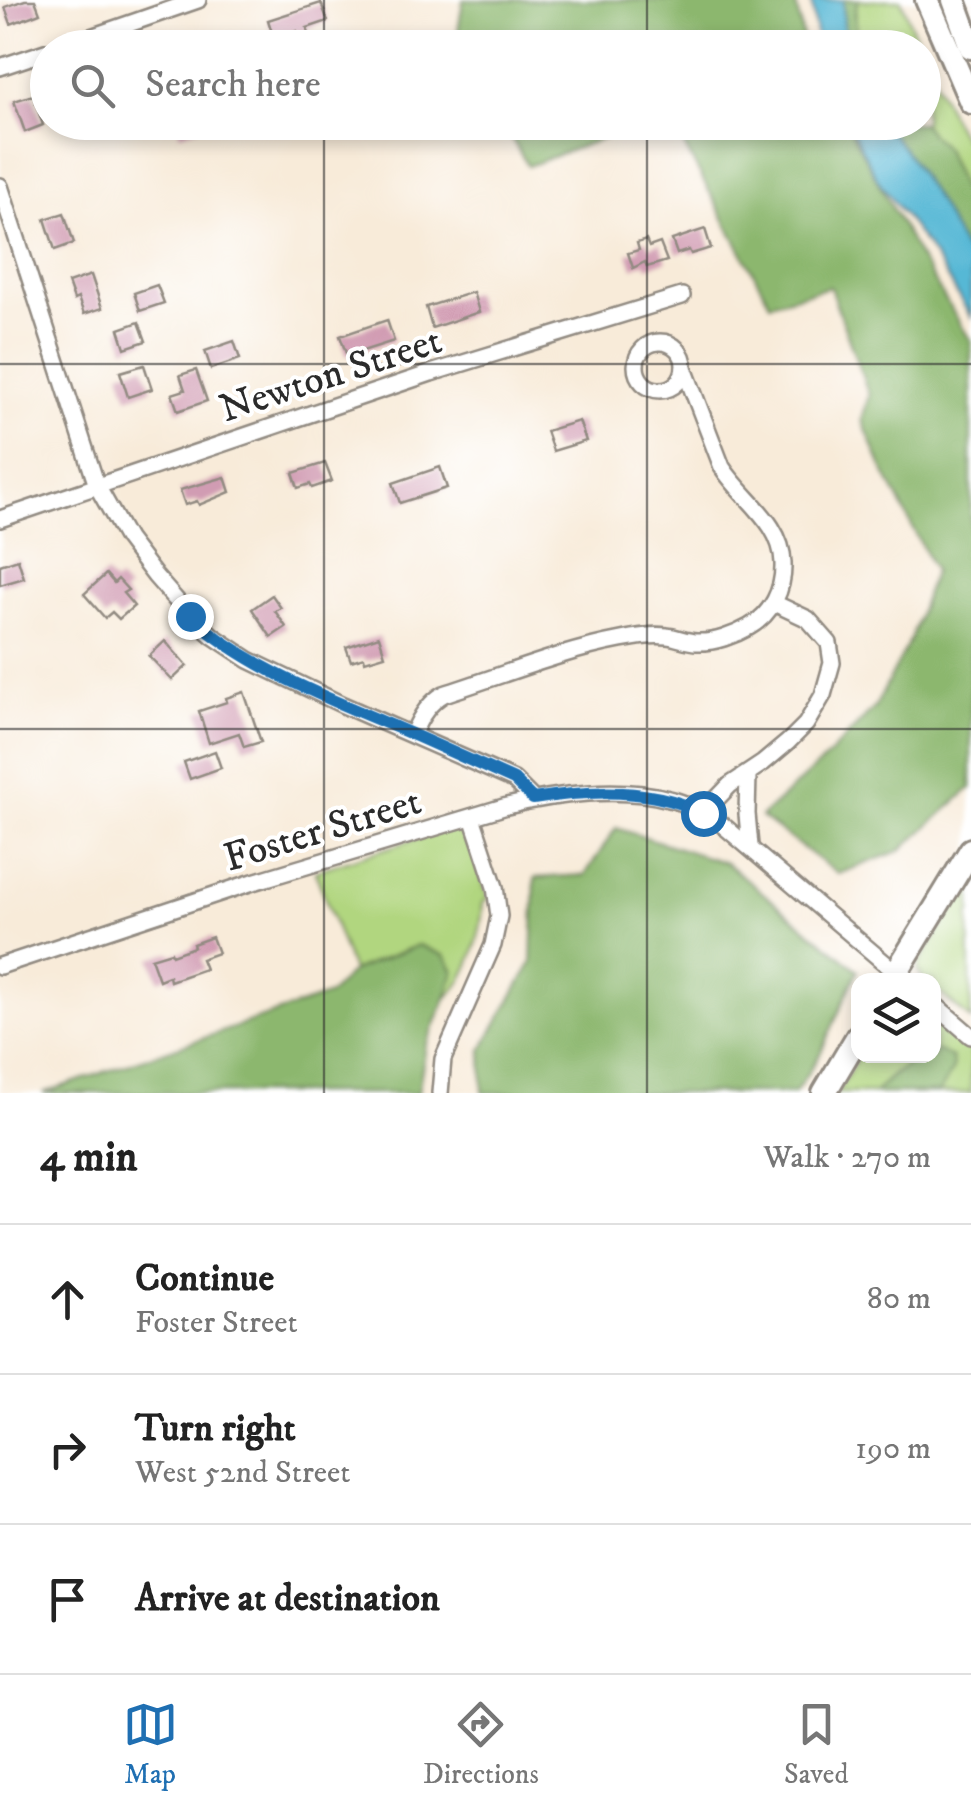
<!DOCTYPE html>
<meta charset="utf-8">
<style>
:root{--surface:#fff;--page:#f6f6f6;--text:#222;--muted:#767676;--line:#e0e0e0;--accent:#1f6fb2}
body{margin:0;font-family:"IM FELL DW Pica",serif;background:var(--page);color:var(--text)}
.controls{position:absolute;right:30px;bottom:30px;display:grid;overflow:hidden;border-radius:20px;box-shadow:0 5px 15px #0003}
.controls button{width:90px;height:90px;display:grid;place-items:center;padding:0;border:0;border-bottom:2px solid var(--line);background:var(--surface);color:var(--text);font:50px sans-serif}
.stop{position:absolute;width:30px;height:30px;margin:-22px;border:8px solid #1f6fb2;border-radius:50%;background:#fff}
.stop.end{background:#1f6fb2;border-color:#fff;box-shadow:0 2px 10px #0008}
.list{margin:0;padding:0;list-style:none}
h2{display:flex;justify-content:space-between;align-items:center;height:130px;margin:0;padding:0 40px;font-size:42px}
h2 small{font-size:32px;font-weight:400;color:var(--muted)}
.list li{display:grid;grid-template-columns:65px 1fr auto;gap:30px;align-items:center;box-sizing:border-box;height:150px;padding:0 40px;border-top:2px solid var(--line)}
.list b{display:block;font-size:38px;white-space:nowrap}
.list p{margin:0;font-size:32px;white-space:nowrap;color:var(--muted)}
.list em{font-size:32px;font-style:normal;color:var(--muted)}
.icon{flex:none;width:55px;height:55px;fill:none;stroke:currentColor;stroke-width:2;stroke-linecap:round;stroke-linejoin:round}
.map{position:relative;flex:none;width:971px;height:1093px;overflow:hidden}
.search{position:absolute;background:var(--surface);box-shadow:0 5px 15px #0003;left:30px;right:30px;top:30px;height:110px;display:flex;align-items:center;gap:25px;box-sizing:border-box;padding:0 35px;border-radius:55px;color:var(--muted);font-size:38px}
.sheet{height:580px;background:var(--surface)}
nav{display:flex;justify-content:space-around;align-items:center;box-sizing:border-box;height:140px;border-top:2px solid var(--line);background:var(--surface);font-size:28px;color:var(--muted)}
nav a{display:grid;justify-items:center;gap:5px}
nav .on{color:var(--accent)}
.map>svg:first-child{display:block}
.green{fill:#b1d67f;stroke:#6e8055;stroke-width:2.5}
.forest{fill:#8cb76e;stroke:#5c714c;stroke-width:2.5}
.water{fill:#57b8d5;stroke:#417280;stroke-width:2.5}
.building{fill:#d19cb3}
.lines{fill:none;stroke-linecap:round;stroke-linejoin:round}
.minor-casing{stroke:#928b82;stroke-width:20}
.highway-casing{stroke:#928b82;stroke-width:28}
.minor{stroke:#fff;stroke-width:15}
.highway{stroke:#fff;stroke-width:22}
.route{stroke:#1f6fb2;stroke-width:12}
.grid{fill:none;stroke:#2b2b2b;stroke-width:2.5;stroke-opacity:0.55}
.labels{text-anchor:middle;stroke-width:8;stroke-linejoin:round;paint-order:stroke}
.street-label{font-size:40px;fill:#2b2b2b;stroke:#fff}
</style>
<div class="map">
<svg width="971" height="1093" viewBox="0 0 971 1093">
<rect width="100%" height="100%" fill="#fff"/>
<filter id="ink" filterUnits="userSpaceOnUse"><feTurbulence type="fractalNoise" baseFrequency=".01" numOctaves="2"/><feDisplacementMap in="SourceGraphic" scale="20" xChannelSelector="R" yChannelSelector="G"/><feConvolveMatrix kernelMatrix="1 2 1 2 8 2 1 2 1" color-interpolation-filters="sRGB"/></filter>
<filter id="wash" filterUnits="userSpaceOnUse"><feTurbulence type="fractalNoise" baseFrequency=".0048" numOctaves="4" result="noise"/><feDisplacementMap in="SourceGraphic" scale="40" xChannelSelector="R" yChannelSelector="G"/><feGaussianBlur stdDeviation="2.25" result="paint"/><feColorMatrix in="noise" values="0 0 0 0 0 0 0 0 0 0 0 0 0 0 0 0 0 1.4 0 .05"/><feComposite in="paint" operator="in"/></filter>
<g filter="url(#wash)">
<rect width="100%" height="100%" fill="#f8ebd9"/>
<!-- green -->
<g class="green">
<path d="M859,0h42l19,47h-57c-6,-14 -12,-33 -4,-47z"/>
<polygon points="924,56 950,114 971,152 971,210 945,149 921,123 924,122"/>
<path d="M453,827l10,2 10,16 15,54 -5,3c-1,30 -13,78 -38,97l9,-28 -35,-26 -67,26 -37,-100z"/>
<polygon points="971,881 971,913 969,915 971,1020 934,988 934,981 924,980 918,971 919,964"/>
<polygon points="934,1018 971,1050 971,1093 837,1093 859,1056 934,1056"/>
</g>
<!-- forest -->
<g class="forest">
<polygon points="463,0 795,0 805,47 458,47 456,44"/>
<path d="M843,0h16c-8,14 -2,33 4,47h-13l-6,-19z"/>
<polygon points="502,123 644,123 528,166"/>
<polygon points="672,123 846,123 916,252 971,341 971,788 900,851 838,874 761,817 826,758 875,707 911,638 934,570 881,465 862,420 869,395 830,287 770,303"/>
<polygon points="882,123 921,123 945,149 971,210 971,262 936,199"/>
<polygon points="616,828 726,863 858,970 820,1054 795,1093 483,1093 482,1049 532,963 535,878 585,875"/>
<polygon points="419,945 445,956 454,971 447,996 426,1046 418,1093 43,1093 329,995 352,971"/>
<path d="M934,1051h5l13,7 1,11 -14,24h-65c14,-15 39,-37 60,-37z"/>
</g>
<!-- water -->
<g class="water">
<polygon points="811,0 843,0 844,28 850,47 818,47"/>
<polygon points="848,123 882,123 904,149 936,199 971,262 971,317 935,258 878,180"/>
</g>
<g id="blocks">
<!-- building -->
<g class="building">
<polygon points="25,0 35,0 40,13 11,24 5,7"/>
<polygon points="321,3 328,21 307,28 309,34 299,37 297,31 274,39 268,20"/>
<polygon points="33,95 43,125 25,132 14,101"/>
<polygon points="176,122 214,122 214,123 180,134"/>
<polygon points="64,213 74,243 55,250 45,219"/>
<polygon points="705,229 711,248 691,254 689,250 677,254 672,240"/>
<polygon points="646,240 649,247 660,243 667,261 647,267 645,262 633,268 628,253 639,250 637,243"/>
<polygon points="91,275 102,308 84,314 78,298 74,300 68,283"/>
<polygon points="157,285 164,303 140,311 134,293"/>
<polygon points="473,292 479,312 432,328 426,307"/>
<polygon points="387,320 394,341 347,356 340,336"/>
<polygon points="139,322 146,341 125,348 119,329"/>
<polygon points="234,341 240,359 211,369 205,351"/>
<polygon points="144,365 152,389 128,397 120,372"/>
<polygon points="196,370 207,401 178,411 172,394 185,390 180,375"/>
<polygon points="579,421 586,441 553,451 546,431"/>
<polygon points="325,463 332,481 312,488 310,484 298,488 293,473"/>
<polygon points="440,467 447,488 400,503 393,483"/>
<polygon points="225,477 230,492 199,505 197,501 185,505 180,490"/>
<polygon points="18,559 24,578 0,585 0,565"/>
<polygon points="106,574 114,583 118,579 128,590 123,593 134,606 119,619 112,612 105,618 84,594"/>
<polygon points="272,595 281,608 275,611 286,627 271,637 252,609"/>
<polygon points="379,636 385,655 365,661 364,657 351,661 346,647"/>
<polygon points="165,641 187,666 172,680 149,656"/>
<polygon points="244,692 261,742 244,747 239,733 209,743 199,711 227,702 226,698"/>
<polygon points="215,751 221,768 190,779 184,762"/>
<polygon points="212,937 218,953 201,959 205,969 170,981 169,976 159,980 151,958 171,952 172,955 194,947 193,944"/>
</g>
</g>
</g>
<g filter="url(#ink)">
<use href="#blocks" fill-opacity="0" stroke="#928b82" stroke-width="2.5"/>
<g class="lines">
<!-- minor casing -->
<g class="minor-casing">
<g id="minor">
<polyline points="59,48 198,0"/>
<polyline points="0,67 48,51"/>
<polyline points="0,186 97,486 127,539 155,576 190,616 213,636 249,660 343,705 514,780 533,799"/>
<circle cx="660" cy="366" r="24"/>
<polyline points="0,519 431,373 682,296"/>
<path d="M413,734c6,-15 15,-31 31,-40 57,-18 118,-43 177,-54 15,-3 31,-6 46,-4 10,1 20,6 30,6 17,1 38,-7 52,-15 23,-13 35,-38 34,-64 -1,-41 -41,-64 -61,-96l-38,-99"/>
<polyline points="748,775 747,814 750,846"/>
<polyline points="703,813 730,785 763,763 788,742 806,724 823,695 832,663 829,643 808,619 774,603"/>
<path d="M0,966l253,-84 254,-76c48,-12 113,-20 162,-7 18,4 33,13 49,22l188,160"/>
<polyline points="934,1004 971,1036"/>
<polyline points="440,1093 443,1059 493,945 499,916 495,887 472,817"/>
</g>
</g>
<!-- highway casing -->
<g class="highway-casing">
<g id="highway">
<polyline points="927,0 971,102"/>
<polyline points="954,0 971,47"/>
<polyline points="891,981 971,850"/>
<polyline points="824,1093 858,1036"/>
</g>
</g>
<!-- minor -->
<use href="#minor" class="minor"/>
<!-- highway -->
<use href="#highway" class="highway"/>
</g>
</g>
<g class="lines" filter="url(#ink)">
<!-- route -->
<path class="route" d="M190,616c57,50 127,78 196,107 43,18 85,38 128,57l19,19c54,-9 120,-12 170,14"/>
</g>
<!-- grid -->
<path class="grid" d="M324,0v48M647,0v48M324,122v971M647,122v971M0,364h971M0,729h971"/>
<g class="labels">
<!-- street labels -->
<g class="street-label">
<text transform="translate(330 373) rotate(-18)" y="14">Newton Street</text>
<text transform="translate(322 828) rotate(-17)" y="14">Foster Street</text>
</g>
</g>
</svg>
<div class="controls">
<button><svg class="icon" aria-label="layers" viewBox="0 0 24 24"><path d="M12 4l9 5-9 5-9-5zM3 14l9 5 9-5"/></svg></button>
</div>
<div class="stop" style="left:703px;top:813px"></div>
<div class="stop end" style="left:190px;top:616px"></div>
<div class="search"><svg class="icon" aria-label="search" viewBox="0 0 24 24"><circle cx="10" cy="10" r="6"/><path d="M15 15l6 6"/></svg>Search here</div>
</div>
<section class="sheet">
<h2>4 min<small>Walk · 270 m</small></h2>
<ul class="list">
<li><svg class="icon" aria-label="ahead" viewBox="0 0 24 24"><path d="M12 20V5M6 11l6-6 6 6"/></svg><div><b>Continue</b><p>Foster Street</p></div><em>80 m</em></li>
<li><svg class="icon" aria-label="right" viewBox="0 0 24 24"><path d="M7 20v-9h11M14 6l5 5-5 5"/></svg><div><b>Turn right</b><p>West 52nd Street</p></div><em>190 m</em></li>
<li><svg class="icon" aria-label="arrive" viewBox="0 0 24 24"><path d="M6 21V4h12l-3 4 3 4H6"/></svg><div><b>Arrive at destination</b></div></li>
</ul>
</section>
<nav>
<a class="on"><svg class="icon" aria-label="map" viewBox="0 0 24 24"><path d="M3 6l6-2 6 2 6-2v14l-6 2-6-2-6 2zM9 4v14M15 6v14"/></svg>Map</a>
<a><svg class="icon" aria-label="directions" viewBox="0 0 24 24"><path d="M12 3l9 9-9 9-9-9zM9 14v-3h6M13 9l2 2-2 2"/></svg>Directions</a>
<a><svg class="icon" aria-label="saved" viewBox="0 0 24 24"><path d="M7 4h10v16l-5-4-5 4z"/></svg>Saved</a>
</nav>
